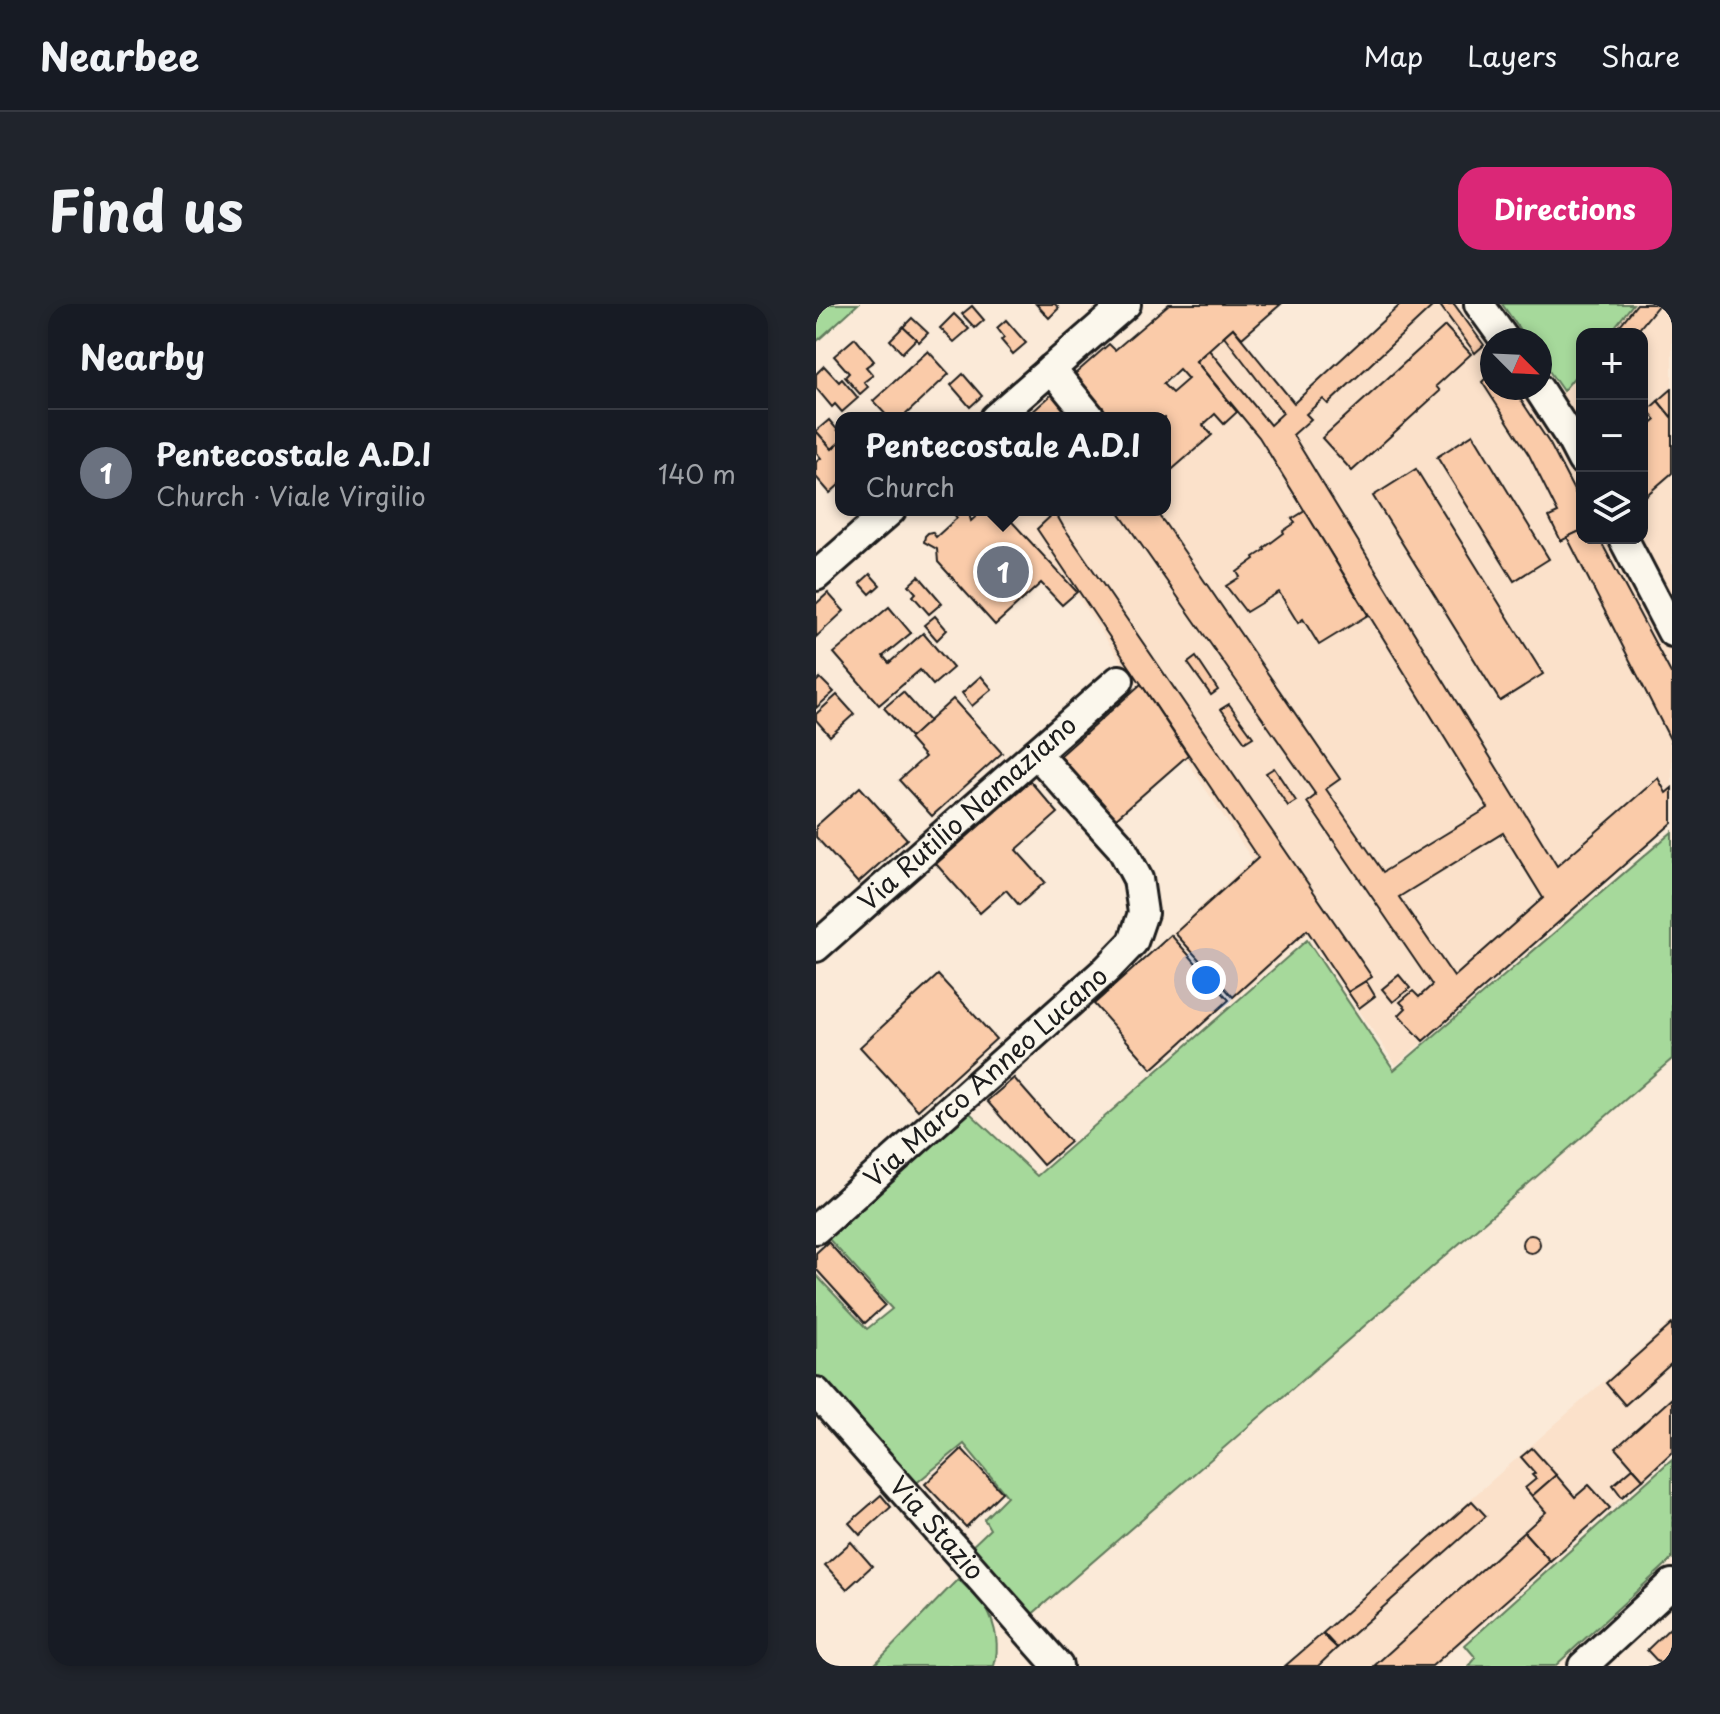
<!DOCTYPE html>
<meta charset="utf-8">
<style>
:root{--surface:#171b24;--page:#20242c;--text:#f1f3f6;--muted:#9ea1a6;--line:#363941;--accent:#db2777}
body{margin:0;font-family:"Playpen Sans",sans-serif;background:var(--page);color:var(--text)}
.controls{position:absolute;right:24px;top:24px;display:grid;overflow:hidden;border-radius:16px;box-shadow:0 4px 12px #0003}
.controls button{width:72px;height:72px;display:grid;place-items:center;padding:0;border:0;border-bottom:2px solid var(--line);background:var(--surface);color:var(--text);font:40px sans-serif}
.compass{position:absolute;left:664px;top:24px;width:72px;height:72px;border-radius:50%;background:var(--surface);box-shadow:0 4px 12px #0003;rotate:114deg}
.you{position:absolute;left:390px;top:676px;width:28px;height:28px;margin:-20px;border:6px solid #fff;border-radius:50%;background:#1a73e8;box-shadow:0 0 0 12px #1a73e833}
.badge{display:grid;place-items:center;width:52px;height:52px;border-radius:50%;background:var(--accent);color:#fff;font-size:26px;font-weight:700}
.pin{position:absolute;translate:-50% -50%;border:4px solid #fff;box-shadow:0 2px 8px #0006}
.popup{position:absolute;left:19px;top:108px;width:336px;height:104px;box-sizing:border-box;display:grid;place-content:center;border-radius:16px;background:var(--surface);filter:drop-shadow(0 2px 6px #0005);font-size:26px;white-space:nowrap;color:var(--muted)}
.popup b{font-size:30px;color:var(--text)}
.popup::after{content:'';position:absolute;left:50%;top:100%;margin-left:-16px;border:16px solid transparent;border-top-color:var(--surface)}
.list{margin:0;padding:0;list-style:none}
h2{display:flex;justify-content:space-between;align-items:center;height:104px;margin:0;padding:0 32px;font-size:34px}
h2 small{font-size:26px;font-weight:400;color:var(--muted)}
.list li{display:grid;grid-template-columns:52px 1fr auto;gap:24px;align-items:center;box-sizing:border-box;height:128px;padding:0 32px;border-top:2px solid var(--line)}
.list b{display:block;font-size:30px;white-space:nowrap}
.list p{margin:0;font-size:26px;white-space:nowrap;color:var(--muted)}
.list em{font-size:26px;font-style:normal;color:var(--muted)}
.icon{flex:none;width:44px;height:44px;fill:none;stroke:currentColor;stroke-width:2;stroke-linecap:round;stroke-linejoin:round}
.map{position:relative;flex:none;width:856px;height:1362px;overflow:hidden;border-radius:24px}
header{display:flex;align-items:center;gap:48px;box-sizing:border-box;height:112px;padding:0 40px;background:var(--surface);border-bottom:2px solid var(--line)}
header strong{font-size:38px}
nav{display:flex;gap:44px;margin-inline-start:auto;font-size:28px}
.intro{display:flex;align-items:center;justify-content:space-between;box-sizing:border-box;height:192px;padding:0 48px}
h1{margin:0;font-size:56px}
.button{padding:20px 36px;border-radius:24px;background:var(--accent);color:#fff;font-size:28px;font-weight:700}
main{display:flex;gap:48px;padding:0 48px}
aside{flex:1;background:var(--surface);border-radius:24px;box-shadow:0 4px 12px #0003}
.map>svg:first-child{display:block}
.built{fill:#fbe1ca}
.green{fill:#a6d99b;stroke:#617a5c;stroke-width:2}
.building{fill:#facba9;stroke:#1c1c1c;stroke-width:2;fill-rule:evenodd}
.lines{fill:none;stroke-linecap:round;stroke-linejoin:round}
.minor-casing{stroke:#1c1c1c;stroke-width:34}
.minor{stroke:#fbf7ec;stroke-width:28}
.labels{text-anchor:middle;stroke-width:6;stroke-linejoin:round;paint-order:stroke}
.street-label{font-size:26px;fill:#1c1c1c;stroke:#fbf7ec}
</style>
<header>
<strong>Nearbee</strong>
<nav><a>Map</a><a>Layers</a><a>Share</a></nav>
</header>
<div class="intro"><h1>Find us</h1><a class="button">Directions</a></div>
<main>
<aside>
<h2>Nearby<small></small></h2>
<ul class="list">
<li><span class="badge" style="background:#6b7280">1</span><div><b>Pentecostale A.D.I</b><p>Church · Viale Virgilio</p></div><em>140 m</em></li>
</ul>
</aside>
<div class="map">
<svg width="856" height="1362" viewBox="0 0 856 1362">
<rect width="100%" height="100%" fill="#fbead8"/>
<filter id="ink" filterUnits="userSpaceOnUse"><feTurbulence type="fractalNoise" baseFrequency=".0125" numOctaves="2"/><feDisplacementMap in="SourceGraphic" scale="16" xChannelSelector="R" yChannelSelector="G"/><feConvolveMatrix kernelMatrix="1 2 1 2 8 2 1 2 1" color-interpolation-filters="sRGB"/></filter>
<g filter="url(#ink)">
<!-- built -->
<g class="built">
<polygon points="585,0 639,0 676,50 676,84 702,84 716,103 747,87 766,64 766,234 826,234 826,30 793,30 817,0 856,0 856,521 580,761 491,629 417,697 356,629 436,555 262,293 187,206 349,206 349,114 311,114 417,24 478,99"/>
<polygon points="856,1017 856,1149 620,1362 475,1362 657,1193"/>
</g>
<!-- green -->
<g class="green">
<polygon points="0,0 42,0 0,38"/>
<polygon points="686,0 817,0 793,30 766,30 766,64 747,87 724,54 724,36 711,36"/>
<polygon points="856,528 856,755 214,1312 151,1247 174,1225 168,1215 191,1192 148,1140 98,1181 0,1072 0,971 51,1025 76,1005 12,934 154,809 221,872 491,636 578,766"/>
<polygon points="856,1155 856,1255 739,1362 653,1362 660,1354 649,1341"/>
<path d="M142,1275c9,9 22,19 28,29 10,18 14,39 8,58h-121z"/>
</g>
<!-- building -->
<g class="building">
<polygon points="220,0 239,0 243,4 233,14"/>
<path d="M353,0h112l-39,34 -9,-10 -37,33 41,51 -13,12 -9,-10 -12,11 9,10 -45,39 -2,-3v-53h-64l-33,-38 41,-36 6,6zM363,65l9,10 -16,14 -9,-9z"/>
<path d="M585,0h34l-107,100 -5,-5 -17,15 5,5 -18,16 264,431 101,-88 8,15 6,-5v35l-249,218 -24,-26 7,-7 -6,-6 13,-11 6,6 13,-12 -125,-183 9,-7 -199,-285h37l10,12 176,257 -14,10 57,83 105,-64 -229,-371 -63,-76 13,-11 61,75 13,-12 -59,-77 9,-8 61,75zM687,529l40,65 -89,79 -55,-80z"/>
<polygon points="623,0 638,0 668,41 659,49"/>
<polygon points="821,0 843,0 819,30 797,30"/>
<polygon points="156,2 168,16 159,24 146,10"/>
<polygon points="138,10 153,25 138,38 124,24"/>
<polygon points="96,14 112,29 103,38 87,23"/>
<polygon points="190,16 210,39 197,50 185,36 188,33 181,24"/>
<polygon points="629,22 655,50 620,82 624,87 536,167 506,134"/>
<polygon points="87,23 100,35 86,49 74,36"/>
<polygon points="39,34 58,57 50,63 57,71 48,78 52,83 44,90 29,73 33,69 18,52"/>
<polygon points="112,47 133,70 86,114 73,114 57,97"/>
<polygon points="8,62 23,78 26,75 42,94 26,108 19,100 16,103 0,84 0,70"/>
<polygon points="676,68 676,84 697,84 734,140 766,202 766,226 745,237 733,213 742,209 713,151 666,78"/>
<polygon points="147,70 166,92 154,103 135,81"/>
<polygon points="243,84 266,114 235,114 233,112 231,114 223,114 220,111 218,114 214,110"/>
<polygon points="856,85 856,114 842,97"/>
<polygon points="842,97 856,114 856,169 826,195 826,128 840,116 832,106"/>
<polygon points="13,116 25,130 25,137 16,145 0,127"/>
<polygon points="0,127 16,145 25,137 25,179 14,189 0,173 0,158 5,154 0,148"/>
<polygon points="657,130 733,255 698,277 621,153"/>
<polygon points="600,165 727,370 684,397 557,192"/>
<polygon points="139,206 152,206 155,217 167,206 185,206 261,288 246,301 225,279 179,321 122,258 121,245 108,238 109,232 112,229 116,228 120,233 141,214 137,209"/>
<polygon points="489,207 552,311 503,341 487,315 482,319 463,288 430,308 410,282 424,273 421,268 439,255 438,253 449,246 448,244 468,229 467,227 479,219 476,215"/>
<polygon points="239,208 247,222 556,673 532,688 491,626 417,693 359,629 442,554 221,225"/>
<polygon points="766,226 766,234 783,234 856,371 856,439 751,233"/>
<polygon points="54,270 64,281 54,290 44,279"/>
<polygon points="103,272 126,299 113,310 97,292 100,289 93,281"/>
<polygon points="12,289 28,307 0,333 0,300"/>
<polygon points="73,303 95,329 67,352 73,359 107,329 137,364 117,381 104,366 63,401 18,349"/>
<polygon points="119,312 131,326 121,336 108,321"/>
<polygon points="380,353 402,386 395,391 372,359"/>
<polygon points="165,372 176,385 156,402 146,389"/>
<polygon points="4,374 18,388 0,404 0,378"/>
<polygon points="325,380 372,451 299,515 244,452"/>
<polygon points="87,388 113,417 95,434 68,404"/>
<polygon points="21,391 38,410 14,432 0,416 0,410"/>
<polygon points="137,395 186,449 116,512 83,476 109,453 93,435"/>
<polygon points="413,400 437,433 429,438 405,405"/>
<polygon points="458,464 480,497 472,502 450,469"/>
<polygon points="214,477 242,509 200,546 229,578 203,601 190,586 164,609 120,560"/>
<polygon points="44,483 91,535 42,579 0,533 0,522"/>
<polygon points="355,631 413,696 336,765 278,700"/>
<polygon points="122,671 180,735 102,806 44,743"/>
<polygon points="583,671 594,684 577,698 566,685"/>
<polygon points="550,677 559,692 543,704 532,688"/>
<polygon points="198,774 254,838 227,861 171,797"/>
<circle cx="715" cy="940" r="9"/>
<polygon points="12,938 69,1001 49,1019 0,965 0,949"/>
<polygon points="856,1020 856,1059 809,1101 790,1079"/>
<polygon points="856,1094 856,1148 827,1175 800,1144"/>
<polygon points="716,1144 740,1171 716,1192 709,1184 720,1175 716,1171 719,1169 705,1153"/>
<polygon points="146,1145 186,1188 150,1223 109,1180"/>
<polygon points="817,1164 827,1175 806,1193 797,1181"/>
<polygon points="740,1171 759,1193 773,1181 794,1204 734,1257 708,1228 730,1208 716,1192"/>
<polygon points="65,1191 75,1203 44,1231 33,1219"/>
<polygon points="656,1197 670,1212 521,1344 507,1329"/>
<polygon points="708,1228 734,1257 719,1271 616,1362 558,1362"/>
<polygon points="35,1238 56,1262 31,1285 9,1261"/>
<polygon points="856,1322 856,1362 846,1362 831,1346"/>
<polygon points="506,1330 521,1344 502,1362 469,1362"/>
</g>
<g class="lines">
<!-- minor casing -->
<g class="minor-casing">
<g id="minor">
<polyline points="663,0 689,36"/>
<polyline points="235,65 275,114"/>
<polyline points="722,84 755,135 766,156"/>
<polyline points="179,114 310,0"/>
<polyline points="807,234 856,328"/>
<polyline points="0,272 75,206"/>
<path id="s1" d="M0,643l303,-267"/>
<path id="s2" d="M0,925l290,-259 27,-28 10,-29 -5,-34 -17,-32 -85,-94"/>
<path id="s3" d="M0,1088l242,274"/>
<polyline points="767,1362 856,1280"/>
</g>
</g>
<!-- minor -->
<use href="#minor" class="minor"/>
</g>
</g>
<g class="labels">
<!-- street labels -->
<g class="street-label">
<text dy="9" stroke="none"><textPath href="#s1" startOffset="202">Via Rutilio Namaziano</textPath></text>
<text dy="9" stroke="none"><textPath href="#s2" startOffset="228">Via Marco Anneo Lucano</textPath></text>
<text dy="9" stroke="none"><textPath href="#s3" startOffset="182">Via Stazio</textPath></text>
</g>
</g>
</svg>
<div class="controls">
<button>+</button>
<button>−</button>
<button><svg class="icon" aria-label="layers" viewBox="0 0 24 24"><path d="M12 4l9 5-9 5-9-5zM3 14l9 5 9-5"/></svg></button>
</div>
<svg class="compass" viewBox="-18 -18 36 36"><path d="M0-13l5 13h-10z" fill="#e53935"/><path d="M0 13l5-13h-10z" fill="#9ea1a6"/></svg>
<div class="you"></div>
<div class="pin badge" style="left:187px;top:268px;background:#6b7280">1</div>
<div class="popup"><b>Pentecostale A.D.I</b>Church</div>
</div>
</main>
